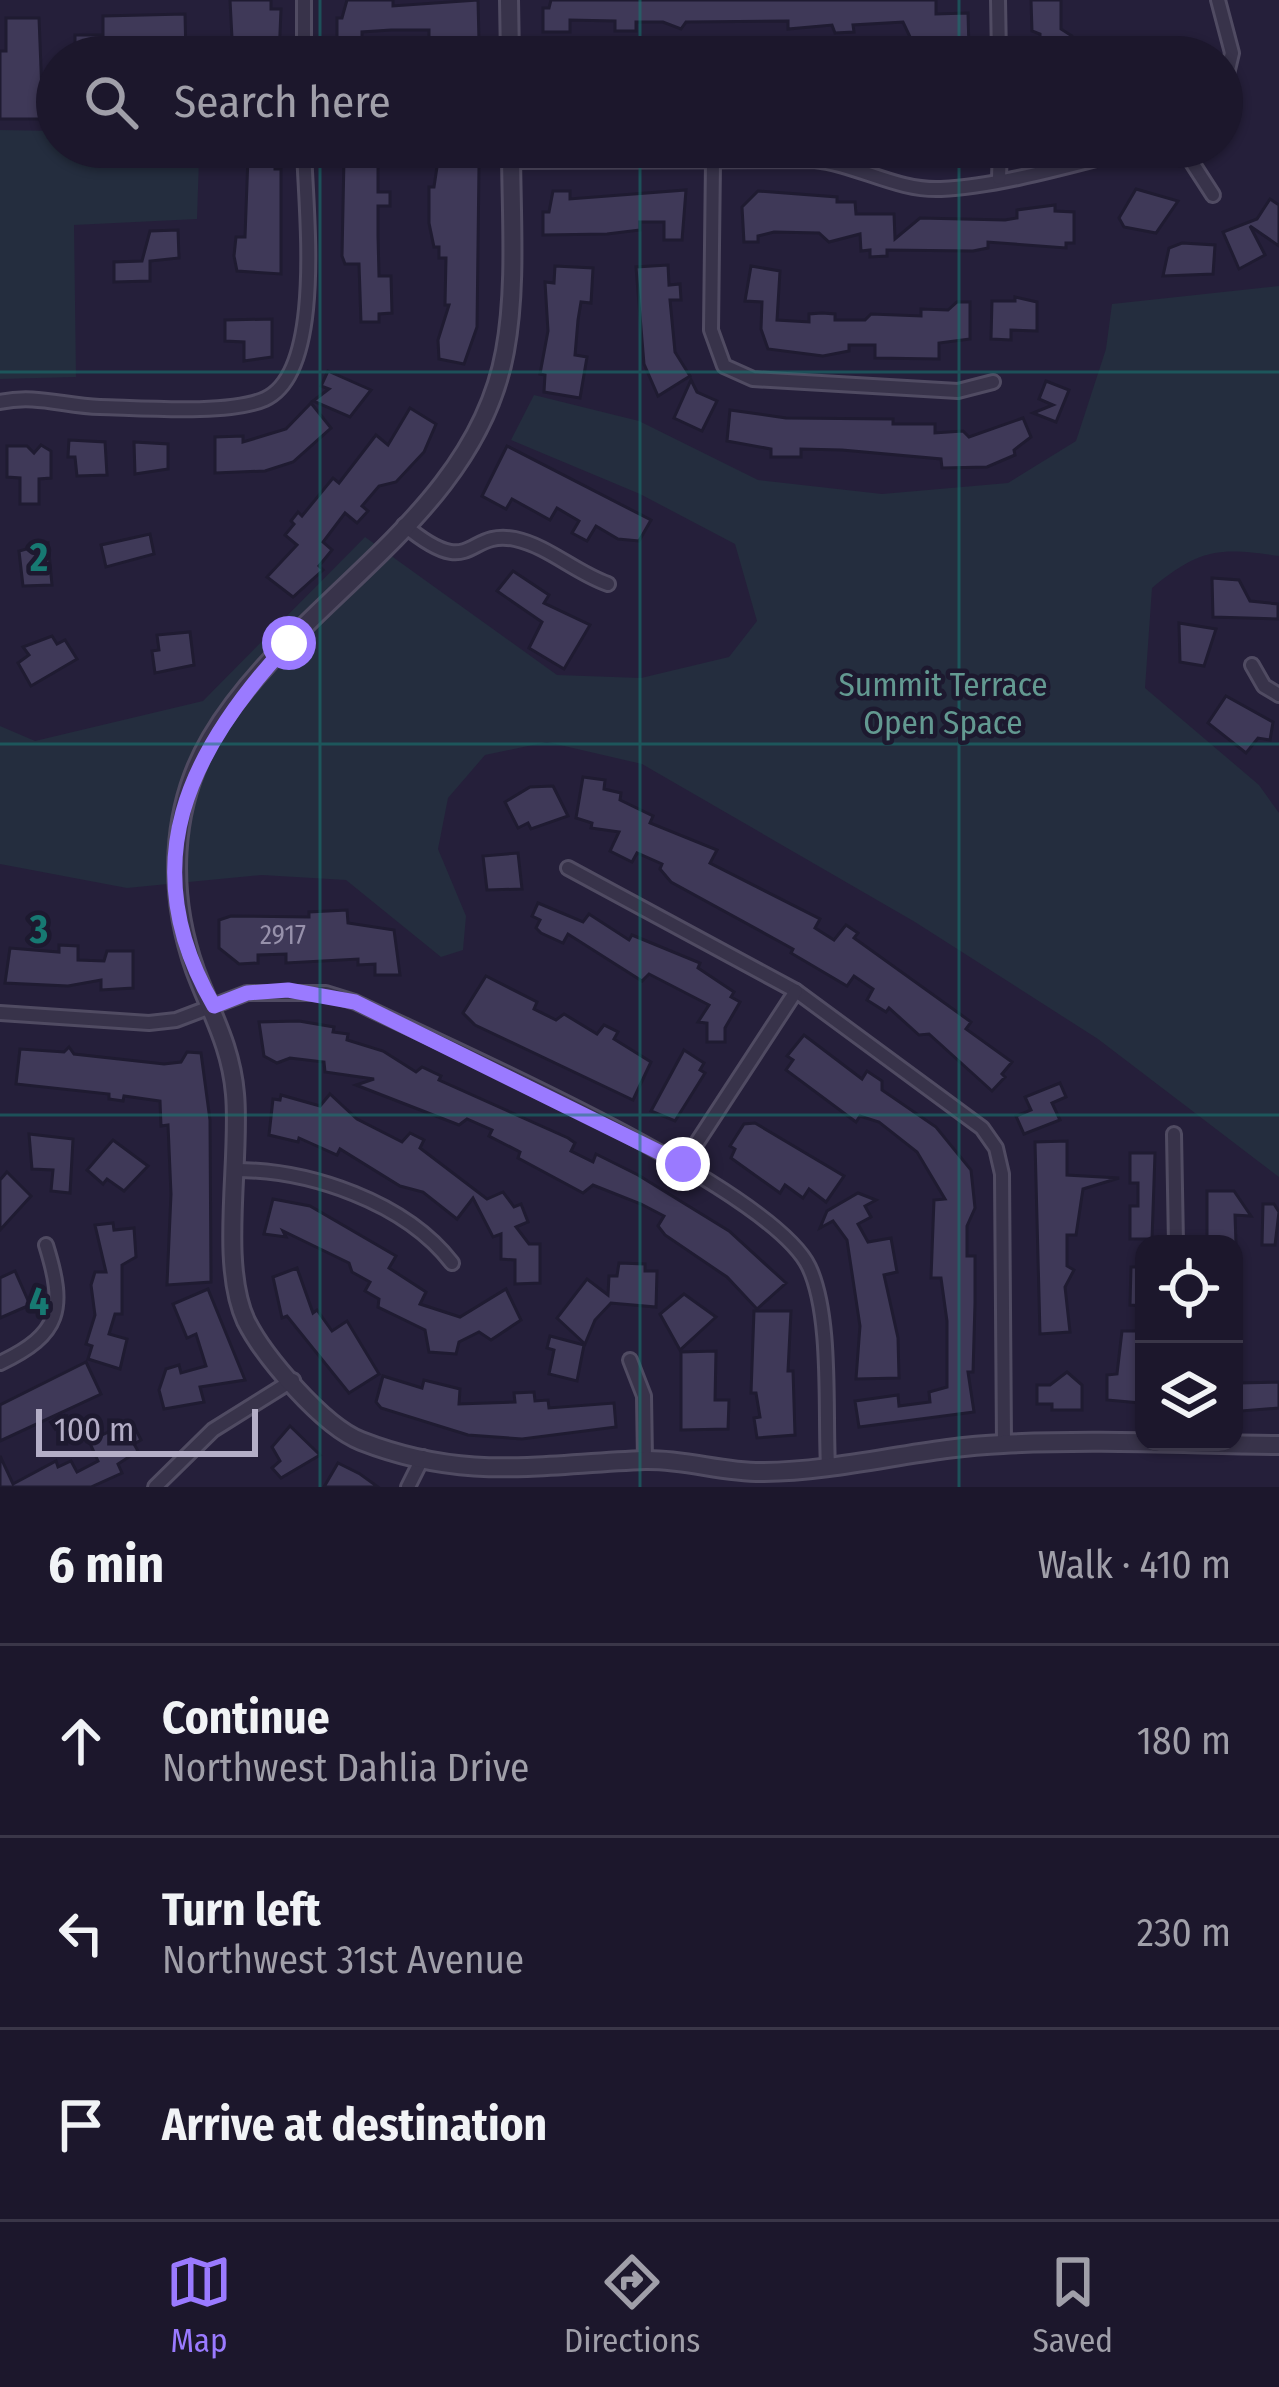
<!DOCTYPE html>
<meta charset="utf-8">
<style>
:root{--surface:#1c172c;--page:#252034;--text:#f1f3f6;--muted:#a09fa9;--line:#3a3648;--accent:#9a7aff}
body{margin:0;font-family:"Fira Sans Condensed",sans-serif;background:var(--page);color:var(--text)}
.controls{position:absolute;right:36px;bottom:36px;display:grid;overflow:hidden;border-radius:24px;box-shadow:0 3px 9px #0004}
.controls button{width:108px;height:108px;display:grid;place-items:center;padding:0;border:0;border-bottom:3px solid var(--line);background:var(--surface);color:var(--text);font:60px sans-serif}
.scale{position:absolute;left:36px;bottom:30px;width:222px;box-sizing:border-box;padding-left:12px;border:6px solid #b4aec7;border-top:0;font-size:33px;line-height:42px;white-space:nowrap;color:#b4aec7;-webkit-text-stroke:9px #1d192f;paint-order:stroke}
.stop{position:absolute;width:36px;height:36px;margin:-27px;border:9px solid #9a7aff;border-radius:50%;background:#fff}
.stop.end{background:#9a7aff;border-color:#fff;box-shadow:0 3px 12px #0008}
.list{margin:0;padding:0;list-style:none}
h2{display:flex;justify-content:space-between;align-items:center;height:156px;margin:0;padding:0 48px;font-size:51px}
h2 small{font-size:39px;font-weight:400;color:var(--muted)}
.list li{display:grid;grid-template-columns:78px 1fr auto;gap:36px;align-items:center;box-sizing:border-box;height:192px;padding:0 48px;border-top:3px solid var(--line)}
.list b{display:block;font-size:45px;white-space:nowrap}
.list p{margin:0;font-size:39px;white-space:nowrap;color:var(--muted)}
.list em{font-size:39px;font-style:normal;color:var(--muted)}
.icon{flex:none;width:66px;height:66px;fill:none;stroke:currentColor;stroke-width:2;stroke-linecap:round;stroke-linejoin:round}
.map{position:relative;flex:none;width:1279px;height:1487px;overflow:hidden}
.search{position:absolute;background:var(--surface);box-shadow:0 3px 9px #0004;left:36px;right:36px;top:36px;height:132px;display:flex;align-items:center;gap:30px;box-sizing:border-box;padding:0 42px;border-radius:66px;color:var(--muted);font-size:45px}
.sheet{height:732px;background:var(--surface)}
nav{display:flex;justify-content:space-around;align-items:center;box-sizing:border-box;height:168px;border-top:3px solid var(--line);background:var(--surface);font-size:33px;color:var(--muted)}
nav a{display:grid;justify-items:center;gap:6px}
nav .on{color:var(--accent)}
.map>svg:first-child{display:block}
.green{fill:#242d3e}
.building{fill:#3f3958;stroke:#1f1b31;stroke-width:3}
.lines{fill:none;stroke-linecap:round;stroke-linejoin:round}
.minor-casing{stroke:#504b62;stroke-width:18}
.tertiary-casing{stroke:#504b62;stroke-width:22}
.minor{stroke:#38334a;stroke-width:12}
.tertiary{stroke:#38334a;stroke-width:16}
.route{stroke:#9a7aff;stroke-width:15}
.grid{fill:none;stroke:#177972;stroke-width:3;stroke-opacity:0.55}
.labels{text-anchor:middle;stroke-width:9;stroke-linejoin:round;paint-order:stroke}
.number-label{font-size:27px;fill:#9791ab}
.park-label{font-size:33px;fill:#639991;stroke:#1d192f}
.grid-label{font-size:39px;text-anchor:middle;font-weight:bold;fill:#177972;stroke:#1d192f;stroke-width:9;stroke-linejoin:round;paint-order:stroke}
</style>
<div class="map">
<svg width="1279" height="1487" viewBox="0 0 1279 1487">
<rect width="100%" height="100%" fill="#251f3a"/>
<!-- green -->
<g class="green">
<polygon points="0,130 57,131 57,147 72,147 75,162 199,159 197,219 74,225 76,377 0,379"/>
<path d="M1279,286v270c-60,-9 -80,-7 -127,32l-7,100 114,97 20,28v364l-181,-138 -183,-117 -273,-158 -95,-22 -62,13 -37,43 -10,51 28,67 -3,34 -22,7 -95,-77 -84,-5 -135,13 -127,-24v-138l35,15 168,-40 162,-164 192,138 84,3 88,-21 28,-36 -22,-77 -95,-50 -129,-54 23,-45 105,26 119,59 124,14 126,-11 68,-42 30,-92 6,-45z"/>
</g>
<!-- building -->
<g class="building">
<polygon points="230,0 271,0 271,9 281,9 279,57 233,57"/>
<polygon points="347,0 393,0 393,6 478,0 479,42 458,45 429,40 429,30 391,30 362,32 362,47 348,47 337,43 337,18 342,18"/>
<polygon points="551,0 936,0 936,14 968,13 969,49 965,57 944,57 943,40 911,39 903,22 853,25 854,32 835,33 832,25 788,29 788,21 686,22 681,29 663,22 636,22 636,31 615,31 615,21 570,20 570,32 543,32 543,8 549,8"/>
<polygon points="1031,0 1061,0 1061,29 1072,36 1072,50 1065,50 1065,57 1040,57 1040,34 1032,31"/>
<polygon points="185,14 186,57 75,57 75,35 103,35 103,16"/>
<polygon points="6,18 39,18 43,119 0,119 0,51 6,51"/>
<polygon points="76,147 206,147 206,158 76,160"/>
<polygon points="258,147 275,147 275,169 281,169 281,274 237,271 234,256 236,237 245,237 248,157 258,157"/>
<polygon points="357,147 378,147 378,192 390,192 390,206 378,206 378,236 379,276 391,276 392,313 379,314 379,322 361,322 359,264 345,264 342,256 344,158 356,158"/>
<polygon points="440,147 467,147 467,165 479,165 477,327 464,364 439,359 438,340 449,305 445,305 446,258 439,258 439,247 434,247 429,223 429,187 434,187"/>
<polygon points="1136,189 1178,201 1156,233 1124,227 1119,218"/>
<polygon points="686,190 682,240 664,240 664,222 640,222 640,230 607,234 543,235 543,212 549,212 553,191 570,191 570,199"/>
<polygon points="758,191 837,197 837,202 855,202 856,214 894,214 895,239 920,218 1005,220 1017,218 1017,210 1055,205 1055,211 1074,212 1074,243 1066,243 1066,248 988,242 988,248 973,251 887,250 887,256 870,257 870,250 861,251 860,234 829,242 819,233 774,232 758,236 758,242 744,242 742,207"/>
<polygon points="1270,199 1279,205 1279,246 1250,226 1265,255 1239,269 1223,232 1257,219"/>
<polygon points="178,230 179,258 150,261 150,281 114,282 114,262 142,261 150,231"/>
<polygon points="1182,243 1215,245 1213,274 1163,276 1169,248"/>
<polygon points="668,265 669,285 680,284 681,300 670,300 675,352 690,376 658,396 644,364 636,267"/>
<polygon points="555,266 593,268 591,303 581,302 578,320 575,355 587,357 580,398 544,392 545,375 540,374 548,331 545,282 554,283"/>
<polygon points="751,266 780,271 777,320 809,322 809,314 822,313 835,314 835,320 865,320 871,314 921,316 921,309 948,310 957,302 970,302 970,339 939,343 939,359 875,358 875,345 849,345 849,351 823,356 768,349 761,329 762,302 745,301"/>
<polygon points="1015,297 1037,302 1037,331 1011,330 1011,340 991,339 992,301 1015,301"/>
<polygon points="272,319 272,357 244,361 244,342 225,341 225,320"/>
<polygon points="328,371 371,390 350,417 313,401 329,389 321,386"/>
<polygon points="691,380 697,392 717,401 702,431 674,418"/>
<polygon points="1046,381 1069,390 1056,422 1033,413 1053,405 1039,399"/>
<polygon points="311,403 331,428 293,462 265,471 215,473 215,437 243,436 243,442 286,429"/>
<polygon points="410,408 436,424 424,452 396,482 379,486 362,506 368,511 357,523 345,513 323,542 332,550 319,566 323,570 293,597 267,577 297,545 285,535 294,524 291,521 298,512 302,516 333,478 339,483 376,435 388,445"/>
<polygon points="730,410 786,418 893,419 893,424 935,424 935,433 963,431 969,437 1023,418 1031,437 1014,450 1015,455 987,467 942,468 941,459 842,450 801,449 801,457 771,457 771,449 727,441"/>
<polygon points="69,440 105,442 107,475 77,476 75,457 68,457"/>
<polygon points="134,442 168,444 168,469 135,474"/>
<polygon points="41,445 51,451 51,478 39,479 39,504 20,504 20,478 7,477 7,446 27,446 34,453"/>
<polygon points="507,446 651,520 639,541 618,539 596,526 587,541 572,533 579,521 557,508 550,520 512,499 506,509 482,496"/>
<polygon points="150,534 154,554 106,567 101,545"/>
<polygon points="48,543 52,585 23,586 19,551"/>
<polygon points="513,571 549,595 544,603 590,625 564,669 529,648 542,622 497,591"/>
<polygon points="1212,578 1239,580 1250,601 1278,604 1278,619 1213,617"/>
<polygon points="1179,623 1216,629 1204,666 1180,662"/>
<polygon points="190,632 194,665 155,673 152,651 159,650 157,635"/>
<polygon points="52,636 57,644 65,640 77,659 31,686 18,663 29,655 23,647"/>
<polygon points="1226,696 1273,722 1270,740 1258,738 1246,753 1208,723"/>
<polygon points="583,777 605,780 604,789 621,793 620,800 653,816 650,823 717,850 710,863 820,919 815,928 834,940 846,925 858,933 854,938 971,1022 966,1029 1012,1062 1002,1074 1005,1077 992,1091 929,1034 919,1035 889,1008 886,1012 867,1000 873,989 854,976 847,986 791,953 793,949 671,882 660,869 662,864 637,853 632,862 610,851 619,832 591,828 592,823 576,818"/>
<polygon points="553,786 568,816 531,829 528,823 518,828 505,802 530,787"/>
<polygon points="518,853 522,889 487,890 483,856"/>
<polygon points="538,903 583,922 589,914 629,940 632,935 700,963 698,968 734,992 731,997 740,1002 725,1028 725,1042 707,1042 707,1023 698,1022 709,1005 649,974 642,981 568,934 563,943 541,933 536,928 540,920 532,916"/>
<polygon points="347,910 348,923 394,930 400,975 375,975 375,964 358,965 358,959 286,963 286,954 258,955 258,963 239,964 219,948 219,920 231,916 309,917 309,912"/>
<polygon points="59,945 78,946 78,960 104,961 107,951 133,951 133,988 101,990 101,980 68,986 5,983 10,948 59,952"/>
<polygon points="486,976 537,1002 534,1009 556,1020 564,1014 597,1034 604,1025 618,1032 614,1039 651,1062 633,1100 475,1025 463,1013"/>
<polygon points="299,1021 334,1027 333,1032 348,1034 347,1040 383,1051 416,1072 422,1067 441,1076 439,1080 568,1138 575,1143 571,1151 593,1162 596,1154 638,1175 729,1231 786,1283 757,1309 727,1277 665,1235 658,1226 664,1216 641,1204 593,1185 583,1193 518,1158 520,1152 489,1136 492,1130 467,1119 459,1125 356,1085 374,1079 325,1072 324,1062 290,1058 277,1063 264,1056 259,1022"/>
<polygon points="804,1035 862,1079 867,1071 882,1081 882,1090 936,1127 971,1170 975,1208 967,1226 967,1256 975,1256 975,1303 973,1372 968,1372 974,1412 859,1427 855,1401 898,1395 899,1406 930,1402 929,1392 947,1387 947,1321 941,1278 931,1278 934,1200 945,1199 917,1152 879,1122 860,1116 856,1122 786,1070 793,1060 787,1056"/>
<polygon points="69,1047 74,1054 164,1064 181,1062 187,1052 201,1053 210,1120 211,1282 167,1285 171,1194 168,1125 161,1126 160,1101 124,1096 123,1101 109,1099 109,1094 16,1084 20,1049 64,1052"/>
<polygon points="684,1050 704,1063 700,1070 705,1073 675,1121 651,1111"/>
<polygon points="1060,1083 1066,1097 1052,1103 1060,1120 1024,1134 1016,1116 1031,1110 1025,1097"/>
<polygon points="330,1094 357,1119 402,1142 410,1133 424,1140 420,1148 487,1199 503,1192 514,1207 521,1204 528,1222 516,1227 529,1244 540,1244 540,1283 515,1284 515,1260 501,1259 501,1234 493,1237 473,1198 457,1219 423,1192 400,1186 340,1149 337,1155 299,1138 298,1142 269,1135 273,1099 280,1100 281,1095 320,1106"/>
<polygon points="755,1123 844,1176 826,1202 809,1189 803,1198 785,1185 780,1193 731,1158 735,1149 730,1146 744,1124"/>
<polygon points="29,1134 73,1139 70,1193 51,1191 53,1170 32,1169"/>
<polygon points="113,1140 148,1166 124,1191 107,1179 103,1184 87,1170"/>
<polygon points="1067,1141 1067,1175 1119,1178 1083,1189 1076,1235 1067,1235 1067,1266 1074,1270 1065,1287 1070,1332 1040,1334 1035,1142"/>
<polygon points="1130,1153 1155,1153 1152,1239 1130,1239 1130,1206 1138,1206 1138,1183 1130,1183"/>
<polygon points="7,1172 31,1196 0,1230 0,1180"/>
<polygon points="1207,1191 1234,1191 1251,1216 1235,1215 1236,1244 1207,1244"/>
<polygon points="858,1193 876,1200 865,1206 871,1217 858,1224 868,1242 891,1238 897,1272 884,1275 898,1338 899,1378 856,1379 860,1326 847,1240 833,1221 820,1228 827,1211"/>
<polygon points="273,1199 310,1206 396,1256 389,1268 426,1292 420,1304 460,1317 506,1289 521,1320 491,1340 479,1332 459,1342 456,1354 429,1352 425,1330 378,1307 379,1299 365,1291 370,1282 352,1272 349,1263 283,1231 286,1237 264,1234"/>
<polygon points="1263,1204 1274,1204 1279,1212 1275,1245 1262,1245"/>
<polygon points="113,1223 114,1230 134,1228 136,1257 122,1265 122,1314 115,1314 109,1334 127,1339 120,1369 88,1359 92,1346 86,1344 95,1315 91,1285 95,1272 106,1272 95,1225"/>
<polygon points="619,1263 645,1264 645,1271 657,1271 656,1307 611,1303 595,1320 585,1344 557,1318 587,1279 608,1295 609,1276 617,1276"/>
<polygon points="1131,1267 1144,1267 1144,1306 1130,1305"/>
<polygon points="297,1268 313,1313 317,1310 332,1331 347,1321 379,1374 349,1393 287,1316 282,1318 273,1277"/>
<polygon points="15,1271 30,1305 0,1318 0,1278"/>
<polygon points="208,1289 245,1380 200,1387 204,1402 164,1409 159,1390 166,1369 179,1365 181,1373 206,1366 196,1334 187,1338 173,1304"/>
<polygon points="684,1294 716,1317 680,1350 660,1314"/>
<polygon points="754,1311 791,1311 788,1371 793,1371 795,1435 757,1438 754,1418 760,1417 756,1393 751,1393"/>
<polygon points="1122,1331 1144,1331 1141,1403 1107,1400 1107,1375 1117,1374"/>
<polygon points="550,1336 584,1345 577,1381 549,1374 554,1350 547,1348"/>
<polygon points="716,1351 715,1400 729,1400 728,1429 681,1430 681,1352"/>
<polygon points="86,1362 101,1394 0,1441 0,1405"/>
<polygon points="1067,1372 1082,1385 1082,1410 1052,1410 1052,1404 1037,1404 1037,1385 1050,1385"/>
<polygon points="383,1376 422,1388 424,1380 460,1389 459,1404 515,1402 514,1393 534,1392 535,1401 548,1400 549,1408 614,1403 616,1427 522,1439 468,1435 381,1408 376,1402"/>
<polygon points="1279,1382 1279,1408 1241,1411 1239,1383"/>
<polygon points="126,1424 133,1424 141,1440 134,1444 138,1451 118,1464 122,1473 91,1487 0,1487 0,1456 13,1484 56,1461 58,1467 71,1461 77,1472 98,1461 89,1441"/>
<polygon points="290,1426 320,1455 281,1478 272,1468 280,1461 272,1447"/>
<polygon points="338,1463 360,1474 378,1487 324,1487"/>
</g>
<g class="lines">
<!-- minor casing -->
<g class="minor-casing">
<g id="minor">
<polyline points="304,0 304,57"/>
<polyline points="998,0 999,57"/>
<polyline points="1218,0 1232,53 1222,95"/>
<polyline points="1182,147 1213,195"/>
<path d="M511,161l302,-1c44,4 83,31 128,29 63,-3 140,-27 202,-42"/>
<polyline points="713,162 711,330 724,366 753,379 958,391 993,382"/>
<polyline points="999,178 1000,147"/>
<path d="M0,402c36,-8 64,4 100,5 41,1 129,8 165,-8 61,-28 40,-193 39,-252"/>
<path d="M404,525c70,58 61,4 111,14 33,7 61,34 93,45"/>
<polyline points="1252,665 1264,686 1279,695"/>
<polyline points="568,868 796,991 982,1128 996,1148 1002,1174 1004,1443"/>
<path d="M0,1013l149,10 27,-3 71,-27h79l29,9c91,44 416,185 454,265 23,49 16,144 19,199"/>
<polyline points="1174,1134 1176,1244"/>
<polyline points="683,1164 796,991"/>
<path d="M236,1170c74,0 169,32 216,93"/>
<polyline points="630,1360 644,1396 645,1460"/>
<path d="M0,1363c61,-29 66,-54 46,-118"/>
<polyline points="155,1487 213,1430 293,1380"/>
<polyline points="408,1487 423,1457"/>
</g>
</g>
<!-- tertiary casing -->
<g class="tertiary-casing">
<g id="tertiary">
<polyline points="509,0 510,57"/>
<path d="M511,147c0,66 6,139 -6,204 -30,168 -212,249 -294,387 -41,70 -43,156 -16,232 16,43 36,76 40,124 6,65 -16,169 11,227 18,36 77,105 115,120 105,41 178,23 284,19 41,-1 79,13 119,12 80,-1 159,-25 239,-28 91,-5 184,0 276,1"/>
</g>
</g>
<!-- minor -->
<use href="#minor" class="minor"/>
<!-- tertiary -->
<use href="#tertiary" class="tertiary"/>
</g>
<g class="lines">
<!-- route -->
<path class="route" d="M289,643c-101,108 -157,222 -75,363l33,-13 41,-3 67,12 328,162"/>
</g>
<!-- grid -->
<path class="grid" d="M320,0v57M640,0v57M959,0v57M320,147v1340M640,147v1340M959,147v1340M0,372h1279M0,744h1279M0,1115h1279"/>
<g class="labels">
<!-- number labels -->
<g class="number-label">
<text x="283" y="944">2917</text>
</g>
<!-- park labels -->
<g class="park-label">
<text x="943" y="696">Summit Terrace<tspan x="943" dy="38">Open Space</tspan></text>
</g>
</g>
<g class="grid-label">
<text x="39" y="571">2</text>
<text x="39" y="943">3</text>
<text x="39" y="1315">4</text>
</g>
</svg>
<div class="controls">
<button><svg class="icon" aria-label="locate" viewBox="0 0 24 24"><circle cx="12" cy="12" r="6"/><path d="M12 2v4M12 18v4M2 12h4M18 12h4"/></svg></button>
<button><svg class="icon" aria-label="layers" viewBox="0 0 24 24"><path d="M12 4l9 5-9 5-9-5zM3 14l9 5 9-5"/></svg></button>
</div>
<div class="scale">100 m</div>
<div class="stop" style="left:289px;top:643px"></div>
<div class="stop end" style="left:683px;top:1164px"></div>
<div class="search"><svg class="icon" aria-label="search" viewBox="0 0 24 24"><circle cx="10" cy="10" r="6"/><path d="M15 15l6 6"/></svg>Search here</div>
</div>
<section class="sheet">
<h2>6 min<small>Walk · 410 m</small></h2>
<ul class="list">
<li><svg class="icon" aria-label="ahead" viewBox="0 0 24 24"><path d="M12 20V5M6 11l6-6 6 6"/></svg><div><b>Continue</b><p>Northwest Dahlia Drive</p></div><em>180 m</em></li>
<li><svg class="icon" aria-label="left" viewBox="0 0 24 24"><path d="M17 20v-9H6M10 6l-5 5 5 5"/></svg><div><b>Turn left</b><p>Northwest 31st Avenue</p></div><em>230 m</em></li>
<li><svg class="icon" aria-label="arrive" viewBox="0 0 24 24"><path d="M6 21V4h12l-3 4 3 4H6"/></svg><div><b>Arrive at destination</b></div></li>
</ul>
</section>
<nav>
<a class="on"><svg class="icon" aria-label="map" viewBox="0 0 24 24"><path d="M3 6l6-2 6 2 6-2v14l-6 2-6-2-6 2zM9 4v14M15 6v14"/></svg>Map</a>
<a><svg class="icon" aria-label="directions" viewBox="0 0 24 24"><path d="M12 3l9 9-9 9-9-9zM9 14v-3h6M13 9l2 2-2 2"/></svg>Directions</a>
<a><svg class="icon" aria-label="saved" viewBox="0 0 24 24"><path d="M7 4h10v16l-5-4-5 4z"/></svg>Saved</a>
</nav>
